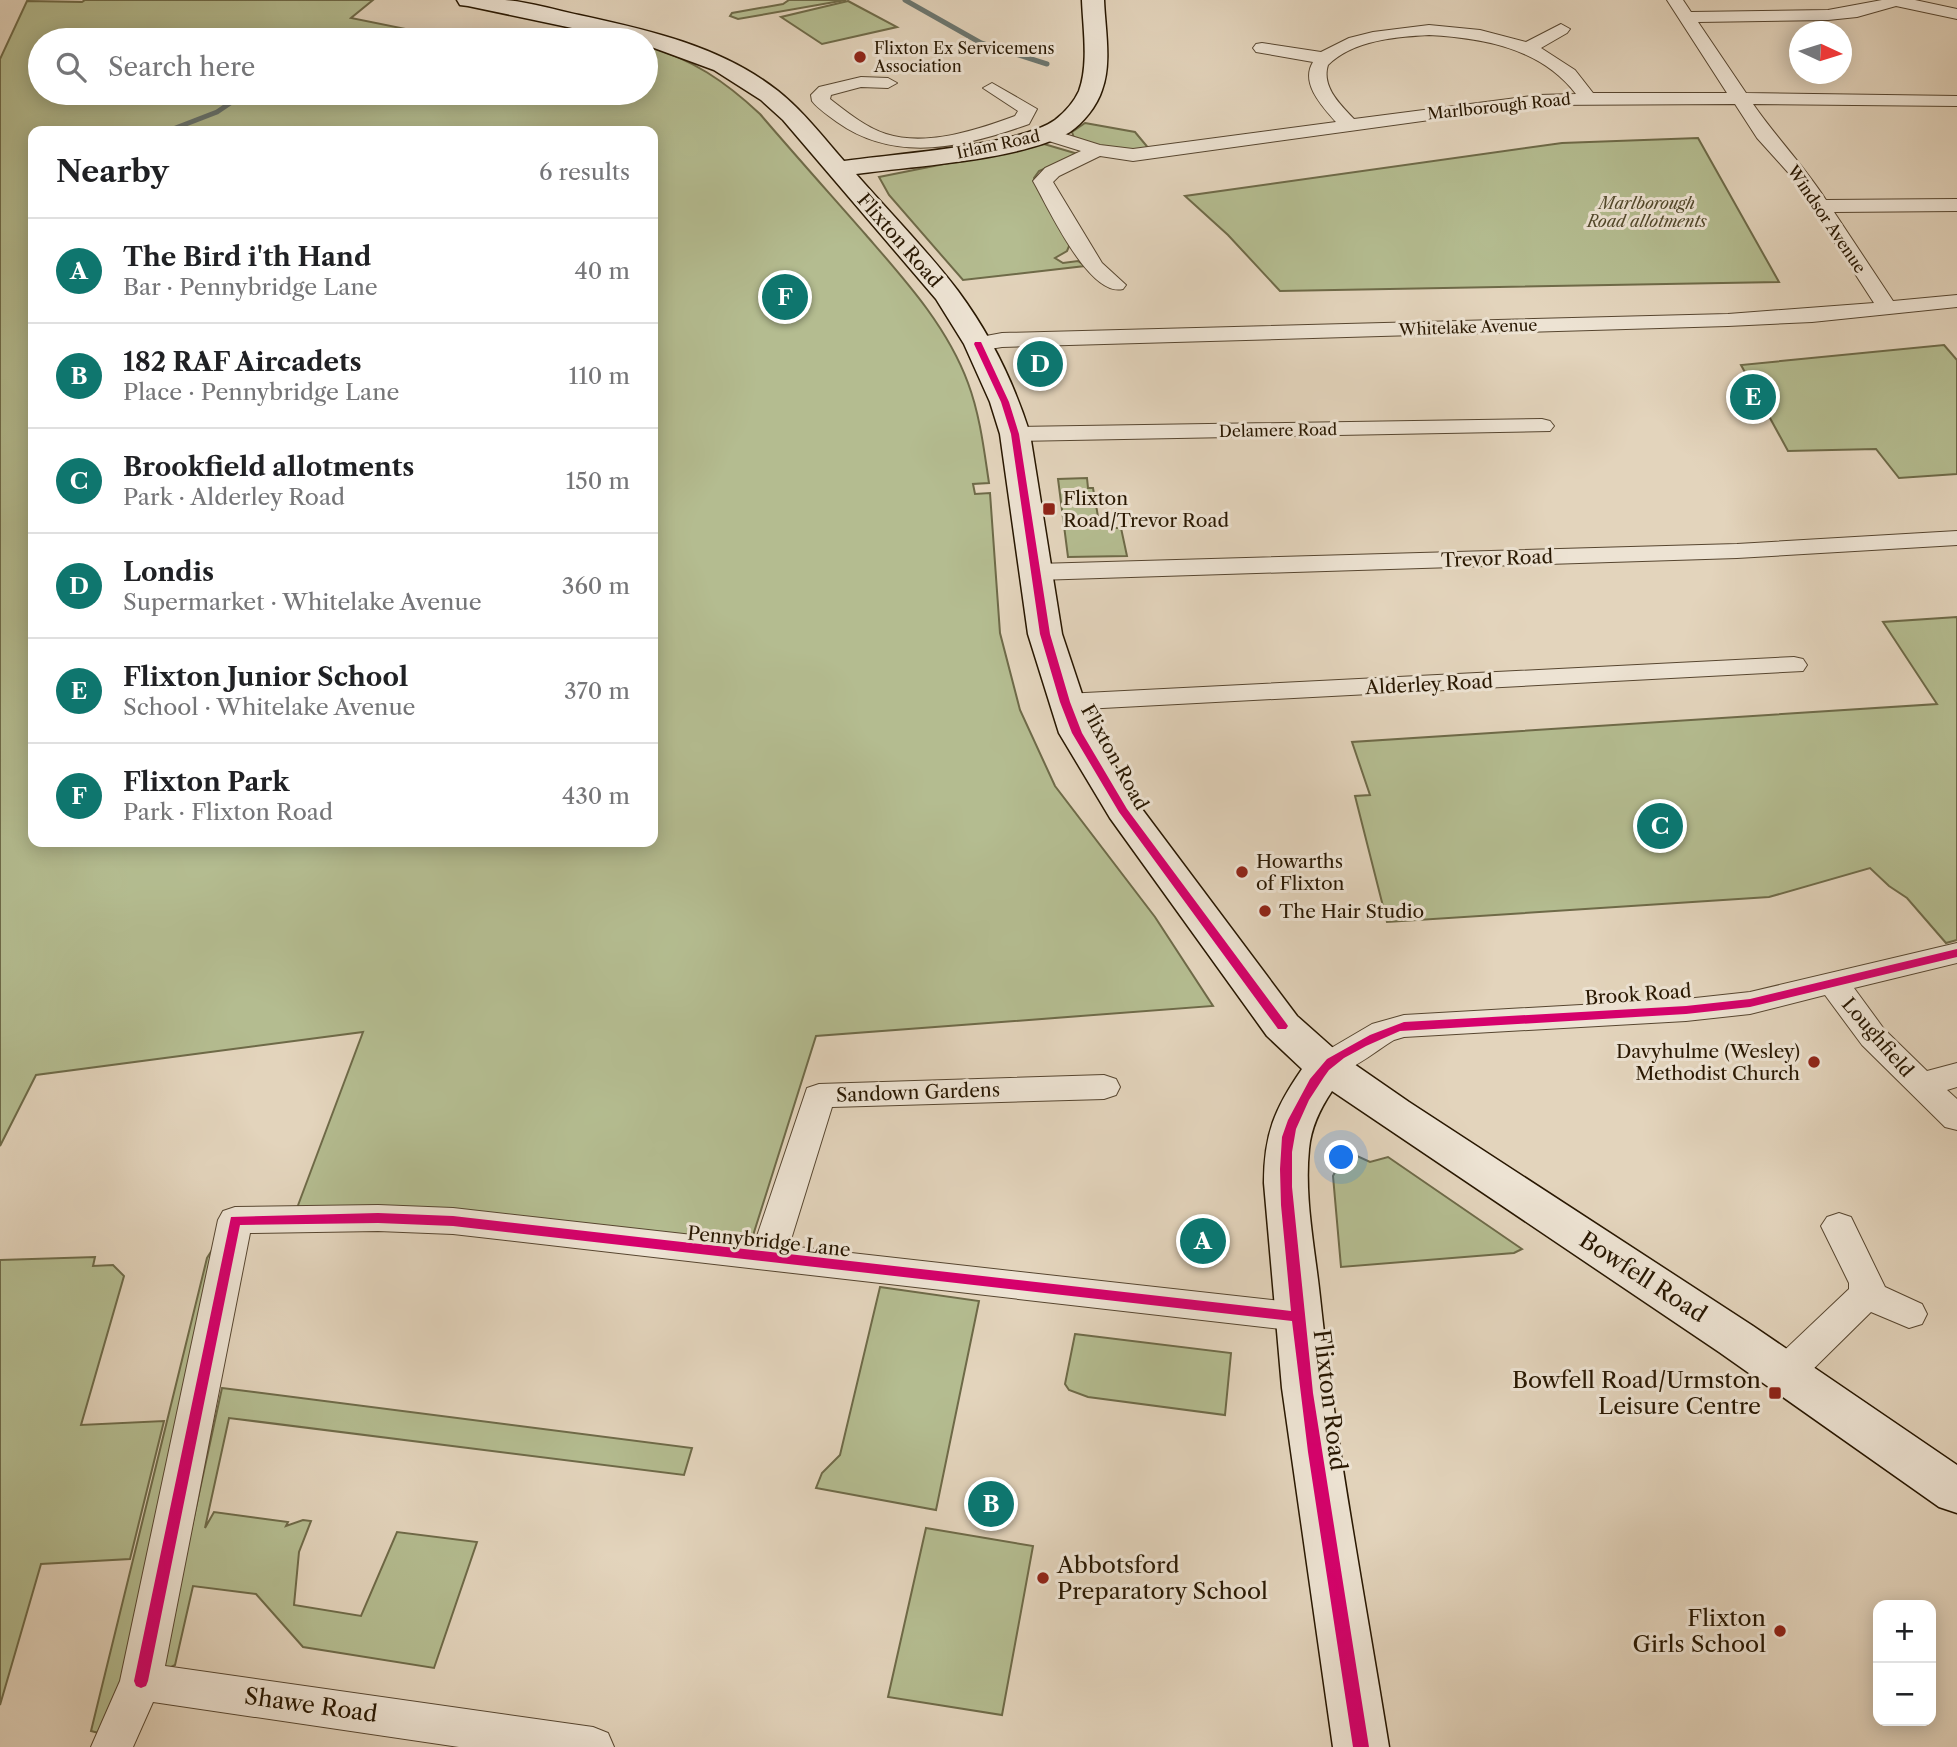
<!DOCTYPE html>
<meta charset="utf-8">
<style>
:root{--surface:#fff;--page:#f2f2f2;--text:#202124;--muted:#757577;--line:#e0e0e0;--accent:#0f766e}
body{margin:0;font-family:"Libre Caslon Text",serif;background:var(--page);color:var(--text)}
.controls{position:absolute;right:21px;bottom:21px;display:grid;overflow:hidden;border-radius:14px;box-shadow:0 4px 18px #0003}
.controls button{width:63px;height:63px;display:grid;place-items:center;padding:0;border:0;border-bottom:2px solid var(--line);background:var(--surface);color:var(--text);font:35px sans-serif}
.compass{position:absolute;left:1789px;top:21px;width:63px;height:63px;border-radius:50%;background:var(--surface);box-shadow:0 4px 18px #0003;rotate:94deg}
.you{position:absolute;left:1342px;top:1158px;width:24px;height:24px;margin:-18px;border:5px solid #fff;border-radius:50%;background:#1a73e8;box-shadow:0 0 0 10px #1a73e833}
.badge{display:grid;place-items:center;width:46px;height:46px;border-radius:50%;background:var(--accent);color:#fff;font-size:23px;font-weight:700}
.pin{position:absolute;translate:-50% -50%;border:4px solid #fff;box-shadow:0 2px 7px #0006}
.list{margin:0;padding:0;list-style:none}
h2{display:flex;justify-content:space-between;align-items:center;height:91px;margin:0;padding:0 28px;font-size:30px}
h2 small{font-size:23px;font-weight:400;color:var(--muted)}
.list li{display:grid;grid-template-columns:46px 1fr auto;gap:21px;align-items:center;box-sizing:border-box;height:105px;padding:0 28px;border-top:2px solid var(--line)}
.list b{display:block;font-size:26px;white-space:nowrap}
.list p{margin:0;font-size:23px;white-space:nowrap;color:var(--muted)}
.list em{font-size:23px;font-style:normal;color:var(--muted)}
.icon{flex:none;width:38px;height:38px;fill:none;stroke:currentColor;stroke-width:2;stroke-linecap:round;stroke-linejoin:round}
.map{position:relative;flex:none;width:1957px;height:1747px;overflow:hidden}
.search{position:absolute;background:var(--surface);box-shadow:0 4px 18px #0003;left:28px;top:28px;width:630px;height:77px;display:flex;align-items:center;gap:18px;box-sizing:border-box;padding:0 24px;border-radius:38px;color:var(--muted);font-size:26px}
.panel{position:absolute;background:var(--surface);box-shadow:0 4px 18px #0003;left:28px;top:126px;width:630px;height:721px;border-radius:14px}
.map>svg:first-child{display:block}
.green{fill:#b4bc90;stroke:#6e6a48;stroke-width:2;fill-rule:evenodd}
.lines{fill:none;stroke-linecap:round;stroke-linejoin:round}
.stream{stroke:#6b7670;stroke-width:5}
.street-casing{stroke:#574630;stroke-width:2}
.secondary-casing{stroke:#281701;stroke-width:3}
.street{fill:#ede3d3;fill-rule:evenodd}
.secondary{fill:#ede3d3;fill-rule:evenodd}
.cycleway-casing{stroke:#ede3d3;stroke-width:5}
.cycleway{fill:#d6006c;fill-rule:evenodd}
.poi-dot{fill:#8f2418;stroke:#ede3d3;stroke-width:2.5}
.labels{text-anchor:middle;stroke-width:6;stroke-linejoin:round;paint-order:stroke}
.far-poi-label{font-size:16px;fill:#281701;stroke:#ede3d3;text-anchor:start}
.far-street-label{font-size:16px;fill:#281701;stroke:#ede3d3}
.far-park-label{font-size:16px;font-style:italic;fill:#52492c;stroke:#ede3d3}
.street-label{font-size:19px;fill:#281701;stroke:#ede3d3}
.poi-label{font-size:19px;fill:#281701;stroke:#ede3d3;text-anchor:start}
.near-street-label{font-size:23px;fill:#281701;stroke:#ede3d3}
.near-poi-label{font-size:23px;fill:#281701;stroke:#ede3d3;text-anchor:end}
</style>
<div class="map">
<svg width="1957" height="1747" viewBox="0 0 1957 1747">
<rect width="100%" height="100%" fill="#e3d4bc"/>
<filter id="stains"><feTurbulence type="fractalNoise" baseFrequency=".00286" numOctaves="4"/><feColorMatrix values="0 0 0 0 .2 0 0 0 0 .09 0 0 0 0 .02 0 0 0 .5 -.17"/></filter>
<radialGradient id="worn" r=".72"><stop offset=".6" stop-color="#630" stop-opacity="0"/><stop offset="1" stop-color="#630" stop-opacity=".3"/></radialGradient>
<!-- green -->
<g class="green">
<path d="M85,0h288l-22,18 89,18 7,-4 13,2 24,-4 52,10h-496v53h606v-47c45,12 80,36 114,68 35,41 71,81 106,121 39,45 81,91 102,148 12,32 16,67 21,100l-16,1 2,10 15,-1 10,140 20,77 35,76 100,131 58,89 -397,30 -66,209 -453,-37 66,-176 -327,43 -36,71v-1087l27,-58 55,1zM33,131h620v711h-620z"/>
<polygon points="789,0 846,0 738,19 730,16 732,13 783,4"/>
<polygon points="848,1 897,27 822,44 781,17"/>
<polygon points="1085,123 1135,132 1150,150 1107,150 1074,138 1072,132"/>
<polygon points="1698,138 1779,282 1280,291 1228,235 1185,196 1562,143"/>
<polygon points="1044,144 1078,154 1039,171 1034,178 1070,244 1067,251 1055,258 1063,263 1078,261 1085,266 963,280 889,195 879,177"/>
<polygon points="1944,345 1957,360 1957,474 1899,478 1876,449 1788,451 1741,365"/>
<polygon points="1087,478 1088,488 1093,488 1100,528 1121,528 1127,556 1068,557 1058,479"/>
<polygon points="1957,617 1957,940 1946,943 1907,898 1889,886 1870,868 1769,897 1387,922 1355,796 1370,795 1352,742 1937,704 1883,622"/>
<polygon points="1346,1151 1370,1162 1388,1157 1522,1249 1514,1253 1341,1267 1333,1176"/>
<polygon points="214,1247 130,1681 99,1733 91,1731 207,1258"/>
<polygon points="95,1257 93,1266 113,1265 124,1276 81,1425 164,1421 130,1559 41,1564 0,1705 0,1260"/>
<polygon points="880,1287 979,1301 936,1510 816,1488 822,1473 840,1455"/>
<polygon points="1075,1334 1231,1353 1225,1415 1088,1397 1069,1390 1065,1384"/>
<polygon points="222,1388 692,1448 684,1475 229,1418 205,1528 214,1512 288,1522 286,1526 303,1520 311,1521 299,1552 294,1605 361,1616 397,1532 477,1542 434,1668 303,1647 256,1594 193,1586 175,1665 160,1673"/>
<polygon points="926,1528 1033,1546 1002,1715 888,1697"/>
</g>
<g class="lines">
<!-- stream -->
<g class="stream">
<polyline points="905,0 981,43 1047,64"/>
<polyline points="173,129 217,112 245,93"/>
</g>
<!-- street casing -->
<g class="street-casing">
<g id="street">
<path d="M1667,0h16l8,12 137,-2 54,-10h33l42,9v10l-61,-13 -39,11 -29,3 -130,2 48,71 211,3v10l-204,-2c23,33 51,62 73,96l131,-1v12l-123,1 59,89 64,-6v12l-145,15 -84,4 -726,21 -24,4 -8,-2 -3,-5 3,-5 32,-6 726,-19 146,-11 -81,-125 -36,-40 -22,-34 -196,1 -406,56 -33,-5 -41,20 -6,6 49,81 24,22 -3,4c-34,9 -75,-82 -90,-108l12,-13 36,-17 -42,-13 -2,-4 2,-4 7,-2 54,17 33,4 203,-27c-14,-16 -36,-39 -23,-60l-57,-10 -3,-4 3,-4 6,-1 59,9 28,-14 24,-6 56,-7 51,5 46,12 35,-18 9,5 -3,4 -26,15 34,22 18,23h134zM1429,35c54,3 112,13 147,59l-37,1 -185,24c-13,-14 -33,-32 -26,-54 26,-25 67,-28 101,-30z"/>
<path d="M861,77l27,1 9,5 -9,5 -27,-1 -30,8 -1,4c17,13 35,28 56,35 40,13 91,-4 129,-18l3,-5 -35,-23 9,-5 45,26 -8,15c-64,23 -133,40 -192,-2 -9,-7 -19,-13 -25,-21l-1,-6 8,-8z"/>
<polygon points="1542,419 1550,421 1554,426 1550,431 1015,441 1007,439 1003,434 1007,429 1015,427"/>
<polygon points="1957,531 1957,545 1737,558 1037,580 1028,577 1024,572 1028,567 1037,564 1737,544"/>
<polygon points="1794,657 1803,659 1807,665 1803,671 1065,710 1055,708 1051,702 1055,696 1065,694"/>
<path d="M1957,943v20l-103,25 30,41 43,42 30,-8v24l-10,3 10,9v31l-12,-3 -83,-82 -37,-50 -75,19 -64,7 -282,16 -10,3c-22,13 -53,42 -80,34l-4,-8 4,-8 58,-34 32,-9 282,-16 64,-7z"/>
<polygon points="1104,1075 1116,1079 1120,1087 1116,1095 1104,1099 832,1107 789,1246 1298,1303 1311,1307 1316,1317 1311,1327 1298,1331 453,1234 378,1231 250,1233 165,1666 593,1727 608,1733 614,1747 459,1747 153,1702 133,1747 91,1747 120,1681 218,1220 223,1211 235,1207 378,1205 453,1208 755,1242 807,1088 819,1084"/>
<polygon points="1839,1213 1851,1217 1885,1287 1922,1304 1927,1314 1922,1324 1909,1328 1871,1312 1798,1384 1785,1388 1772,1384 1766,1373 1772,1362 1849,1289 1849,1283 1821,1226 1827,1217"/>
</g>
</g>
<!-- secondary casing -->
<g class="secondary-casing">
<path id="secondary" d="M457,0c16,0 33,0 48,0 25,2 50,10 74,15 69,15 142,31 199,76 25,20 45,46 66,70 48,-7 175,-15 211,-41 9,-7 19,-18 24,-29 10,-27 4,-63 3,-91h22c1,28 8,63 -2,90 -5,16 -19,33 -32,42 -47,28 -158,34 -214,42 33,38 71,76 102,117 32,43 56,92 72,143l32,200 33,99 44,72 158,211 44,39 68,47 344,224 204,139v48l-18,-6 -220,-155 -387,-261c-12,18 -21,36 -23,58 -5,49 6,100 11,148 16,151 45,300 69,450h-56l-51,-359 -18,-205c0,-49 11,-75 38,-114l-35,-33 -157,-218 -51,-85 -31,-99 -28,-200 -10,-32 -26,-58 -28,-45 -153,-179 -22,-20 -47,-30 -68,-25v-5h-17l-161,-34 -8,-1z"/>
</g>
<!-- street -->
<use href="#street" class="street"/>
<!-- secondary -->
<use href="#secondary" class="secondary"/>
<!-- cycleway casing -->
<g class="cycleway-casing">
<g id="cycleway">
<polygon points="975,342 981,342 982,344 1009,402 1019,434 1050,634 1070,702 1082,733 1127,809 1286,1023 1288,1026 1286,1029 1278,1029 1119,812 1072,733 1060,702 1040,634 1011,434 1001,402 974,344"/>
<polygon points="1957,949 1957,957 1750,1007 1686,1014 1400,1031 1366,1046 1344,1058 1329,1070 1324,1077 1309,1100 1296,1129 1292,1152 1292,1187 1313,1393 1369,1747 1353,1747 1308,1452 1292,1321 453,1226 378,1223 240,1225 148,1681 146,1686 141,1688 136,1686 134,1681 231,1217 378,1213 453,1216 1291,1311 1281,1205 1280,1169 1282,1137 1288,1120 1310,1079 1327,1059 1370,1035 1404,1022 1686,1006 1750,999"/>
</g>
</g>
<!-- cycleway -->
<use href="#cycleway" class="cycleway"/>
</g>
<!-- markers -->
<g class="poi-dot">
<circle cx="860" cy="57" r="7"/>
<rect x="1042" y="502" width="14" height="14" rx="3.5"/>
<circle cx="1242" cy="872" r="7"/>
<circle cx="1265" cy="911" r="7"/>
<circle cx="1814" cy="1062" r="7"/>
<rect x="1768" y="1386" width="14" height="14" rx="3.5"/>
<circle cx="1043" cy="1578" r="7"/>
<circle cx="1780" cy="1631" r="7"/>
</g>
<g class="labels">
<!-- far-poi labels -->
<g class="far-poi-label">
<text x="874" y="54">Flixton Ex Servicemens<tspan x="874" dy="18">Association</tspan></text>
</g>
<!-- far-street labels -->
<g class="far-street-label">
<text transform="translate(1499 106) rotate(-6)" y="6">Marlborough Road</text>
<text transform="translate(998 144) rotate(-12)" y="6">Irlam Road</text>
<text transform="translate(1827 219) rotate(56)" y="6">Windsor Avenue</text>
<text transform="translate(1468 327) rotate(-2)" y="6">Whitelake Avenue</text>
<text transform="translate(1278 430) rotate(-1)" y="6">Delamere Road</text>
</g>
<!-- far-park labels -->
<g class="far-park-label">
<text x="1647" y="209">Marlborough<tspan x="1647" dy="18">Road allotments</tspan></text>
</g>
<!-- street labels -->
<g class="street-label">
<text transform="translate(900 240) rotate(49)" y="7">Flixton Road</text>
<text transform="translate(1497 558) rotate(-2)" y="7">Trevor Road</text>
<text transform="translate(1429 684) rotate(-3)" y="7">Alderley Road</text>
<text transform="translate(1115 757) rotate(61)" y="7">Flixton Road</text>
<text transform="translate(1638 994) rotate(-4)" y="7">Brook Road</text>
<text transform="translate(1878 1037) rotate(49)" y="7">Loughfield</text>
<text transform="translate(918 1092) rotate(-2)" y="7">Sandown Gardens</text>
<text transform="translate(769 1241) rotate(6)" y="7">Pennybridge Lane</text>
</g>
<!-- poi labels -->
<g class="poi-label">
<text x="1063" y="505">Flixton<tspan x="1063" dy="22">Road/Trevor Road</tspan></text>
<text x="1256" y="868">Howarths<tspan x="1256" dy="22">of Flixton</tspan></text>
<text x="1279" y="918">The Hair Studio</text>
<text x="1800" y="1058" text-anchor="end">Davyhulme (Wesley)<tspan x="1800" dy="22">Methodist Church</tspan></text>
</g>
<!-- near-street labels -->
<g class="near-street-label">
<text transform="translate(1643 1277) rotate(33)" y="8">Bowfell Road</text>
<text transform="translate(1330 1400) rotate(83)" y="8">Flixton Road</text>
<text transform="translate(311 1705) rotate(8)" y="8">Shawe Road</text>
</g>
<!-- near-poi labels -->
<g class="near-poi-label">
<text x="1761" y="1388">Bowfell Road/Urmston<tspan x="1761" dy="26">Leisure Centre</tspan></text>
<text x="1057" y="1573" text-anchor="start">Abbotsford<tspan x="1057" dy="26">Preparatory School</tspan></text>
<text x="1766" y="1626">Flixton<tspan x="1766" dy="26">Girls School</tspan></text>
</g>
</g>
<rect width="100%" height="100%" filter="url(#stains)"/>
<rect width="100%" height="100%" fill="url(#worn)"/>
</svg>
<div class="controls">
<button>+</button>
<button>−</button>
</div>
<svg class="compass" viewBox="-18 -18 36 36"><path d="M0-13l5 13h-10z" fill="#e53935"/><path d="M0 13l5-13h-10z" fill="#757577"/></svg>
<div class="you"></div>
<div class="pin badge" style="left:1203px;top:1241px">A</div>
<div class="pin badge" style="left:991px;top:1504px">B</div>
<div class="pin badge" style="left:1660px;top:826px">C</div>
<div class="pin badge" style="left:1040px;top:364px">D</div>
<div class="pin badge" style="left:1753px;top:397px">E</div>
<div class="pin badge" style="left:785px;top:297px">F</div>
<div class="search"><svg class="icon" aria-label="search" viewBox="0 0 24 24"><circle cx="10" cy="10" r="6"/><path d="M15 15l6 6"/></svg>Search here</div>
<section class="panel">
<h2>Nearby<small>6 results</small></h2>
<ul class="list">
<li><span class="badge">A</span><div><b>The Bird i'th Hand</b><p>Bar · Pennybridge Lane</p></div><em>40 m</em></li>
<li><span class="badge">B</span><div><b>182 RAF Aircadets</b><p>Place · Pennybridge Lane</p></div><em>110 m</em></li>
<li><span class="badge">C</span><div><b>Brookfield allotments</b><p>Park · Alderley Road</p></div><em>150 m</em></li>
<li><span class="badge">D</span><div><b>Londis</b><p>Supermarket · Whitelake Avenue</p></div><em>360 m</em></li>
<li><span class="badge">E</span><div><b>Flixton Junior School</b><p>School · Whitelake Avenue</p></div><em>370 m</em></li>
<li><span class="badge">F</span><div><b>Flixton Park</b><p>Park · Flixton Road</p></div><em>430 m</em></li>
</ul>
</section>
</div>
